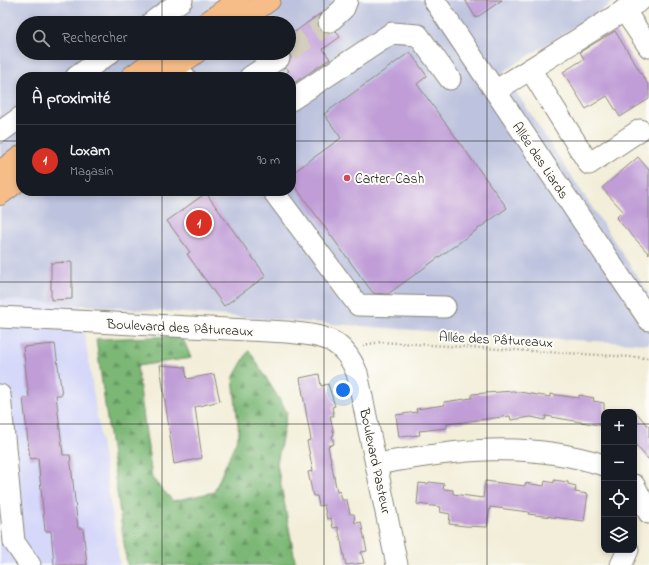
<!DOCTYPE html>
<html lang="fr">
<meta charset="utf-8">
<style>
:root{--surface:#171b24;--page:#242831;--text:#f1f3f6;--muted:#9ea1a6;--line:#363941;--accent:#d93025}
body{margin:0;font-family:"Indie Flower",sans-serif;background:var(--page);color:var(--text)}
.controls{position:absolute;right:12px;bottom:12px;display:grid;overflow:hidden;border-radius:8px;box-shadow:0 2px 6px #0003}
.controls button{width:36px;height:36px;display:grid;place-items:center;padding:0;border:0;border-bottom:1px solid var(--line);background:var(--surface);color:var(--text);font:20px sans-serif}
.you{position:absolute;left:343px;top:390px;width:14px;height:14px;margin:-10px;border:3px solid #fff;border-radius:50%;background:#1a73e8;box-shadow:0 0 0 6px #1a73e833}
.badge{display:grid;place-items:center;width:26px;height:26px;border-radius:50%;background:var(--accent);color:#fff;font-size:13px;font-weight:700}
.pin{position:absolute;translate:-50% -50%;border:2px solid #fff;box-shadow:0 1px 4px #0006}
.list{margin:0;padding:0;list-style:none}
h2{display:flex;justify-content:space-between;align-items:center;height:52px;margin:0;padding:0 16px;font-size:17px}
h2 small{font-size:13px;font-weight:400;color:var(--muted)}
.list li{display:grid;grid-template-columns:26px 1fr auto;gap:12px;align-items:center;box-sizing:border-box;height:72px;padding:0 16px;border-top:1px solid var(--line)}
.list b{display:block;font-size:15px;white-space:nowrap}
.list p{margin:0;font-size:13px;white-space:nowrap;color:var(--muted)}
.list em{font-size:13px;font-style:normal;color:var(--muted)}
.icon{flex:none;width:22px;height:22px;fill:none;stroke:currentColor;stroke-width:2;stroke-linecap:round;stroke-linejoin:round}
.map{position:relative;flex:none;width:649px;height:565px;overflow:hidden}
.search{position:absolute;background:var(--surface);box-shadow:0 2px 6px #0003;left:16px;top:16px;width:280px;height:44px;display:flex;align-items:center;gap:10px;box-sizing:border-box;padding:0 14px;border-radius:22px;color:var(--muted);font-size:15px}
.panel{position:absolute;background:var(--surface);box-shadow:0 2px 6px #0003;left:16px;top:72px;width:280px;height:124px;border-radius:16px}
.map>svg:first-child{display:block}
.built{fill:#d5d8f9}
.industrial{fill:#bdc3de;fill-rule:evenodd}
.forest{fill:url(#forest-firs);stroke:#4c6a49}
.building{fill:#c09dd7}
.lines{fill:none;stroke-linecap:round;stroke-linejoin:round}
.minor-tunnel{stroke:#d3cebd;stroke-width:21;stroke-dasharray:21 10;stroke-linecap:butt}
.minor-casing{stroke:#88857a;stroke-width:23}
.major-casing{stroke:#88857a;stroke-width:24}
.path{stroke:#88857a;stroke-width:2.5;stroke-dasharray:1 3;stroke-linecap:butt}
.minor{stroke:#fff;stroke-width:21}
.major{stroke:#f7bd88;stroke-width:22}
.grid{fill:none;stroke:#1c1c1c;stroke-width:1;stroke-opacity:0.55}
.poi-dot{fill:#d1495b;stroke:#fdfcf7;stroke-width:1.5}
.labels{text-anchor:middle;stroke-width:4;stroke-linejoin:round;paint-order:stroke}
.street-label{font-size:14px;fill:#1c1c1c;stroke:#fdfcf7}
.poi-label{font-size:14px;fill:#1c1c1c;stroke:#fdfcf7;text-anchor:start}
</style>
<div class="map">
<svg width="649" height="565" viewBox="0 0 649 565">
<defs>
<pattern id="forest-firs" width="22" height="20" patternUnits="userSpaceOnUse"><rect width="22" height="20" fill="#7cb776"/><path d="M5 1l3.5 6h-7zM16 11l3.5 6h-7z" fill="#659460"/></pattern>
</defs>
<rect width="100%" height="100%" fill="#fdfcf7"/>
<filter id="ink" filterUnits="userSpaceOnUse"><feTurbulence type="fractalNoise" baseFrequency=".025" numOctaves="2"/><feDisplacementMap in="SourceGraphic" scale="8" xChannelSelector="R" yChannelSelector="G"/><feConvolveMatrix kernelMatrix="1 2 1 2 8 2 1 2 1" color-interpolation-filters="sRGB"/></filter>
<filter id="wash" filterUnits="userSpaceOnUse"><feTurbulence type="fractalNoise" baseFrequency=".012" numOctaves="4" result="noise"/><feDisplacementMap in="SourceGraphic" scale="16" xChannelSelector="R" yChannelSelector="G"/><feGaussianBlur stdDeviation="0.9" result="paint"/><feColorMatrix in="noise" values="0 0 0 0 0 0 0 0 0 0 0 0 0 0 0 0 0 1.4 0 .05"/><feComposite in="paint" operator="in"/></filter>
<g filter="url(#wash)">
<rect width="100%" height="100%" fill="#f3eed9"/>
<!-- built -->
<polygon class="built" points="0,299 80,305 120,565 0,565"/>
<!-- industrial -->
<path class="industrial" d="M0,0h617l-114,72 146,222v50l-169,-9 -480,-36zM23,23h266v30h-266zM21,77h270v114h-270z"/>
<!-- forest -->
<polygon class="forest" points="182,336 191,358 137,366 152,478 173,501 214,492 239,434 233,378 249,350 287,412 277,464 296,565 127,565 96,339"/>
<g id="blocks">
<!-- building -->
<g class="building">
<polygon points="465,0 502,0 476,18"/>
<polygon points="321,13 317,19 317,24 320,30 326,34 336,31 340,37 323,49 330,59 291,85 291,77 285,77 284,75 289,71 286,67 291,58 289,36"/>
<polygon points="615,31 649,86 649,99 620,117 607,96 586,109 563,72 584,59 580,52"/>
<polygon points="410,52 427,76 417,84 507,208 388,294 373,293 291,181 291,174 341,138 324,114"/>
<polygon points="638,157 649,170 649,254 616,218 623,211 602,188"/>
<polygon points="206,193 266,276 224,306 187,254 190,252 167,221"/>
<polygon points="72,262 72,299 51,300 51,263"/>
<polygon points="55,344 62,395 56,395 63,455 70,455 78,528 83,528 87,565 54,565 51,531 45,531 38,458 30,459 23,398 29,398 23,347"/>
<polygon points="160,365 185,367 187,379 214,374 220,401 195,407 202,458 174,464"/>
<polygon points="319,374 321,386 328,384 335,406 332,407 334,416 330,416 334,435 332,436 334,444 328,446 337,492 340,491 342,500 347,500 350,514 354,514 355,523 361,522 367,551 361,552 364,563 346,565 338,527 333,528 331,518 327,519 324,505 319,506 317,496 313,496 308,472 313,471 307,441 311,440 300,378"/>
<polygon points="513,391 550,397 550,394 579,398 579,395 594,398 593,401 604,403 604,426 546,416 545,420 531,417 511,420 510,416 447,424 447,428 419,431 420,435 399,437 396,415 417,412 416,409 445,405 444,402 472,398 472,394"/>
<polygon points="634,410 649,427 649,460 634,443"/>
<polygon points="554,480 568,482 568,484 576,486 575,492 588,494 584,521 528,514 529,512 490,507 487,527 465,526 449,524 450,514 440,512 441,507 417,504 419,483 428,484 429,482 444,484 443,489 453,490 453,494 483,498 485,481 525,486 525,483 544,486 545,481 554,483"/>
</g>
</g>
</g>
<g filter="url(#ink)">
<use href="#blocks" fill-opacity="0" stroke="#88857a" stroke-width="1"/>
<g class="lines">
<!-- minor-tunnel -->
<polyline class="minor-tunnel" points="289,51 329,22"/>
<!-- minor casing -->
<g class="minor-casing">
<g id="minor">
<polyline points="434,0 649,320"/>
<polyline points="624,10 649,47"/>
<polyline points="329,22 344,8 347,0"/>
<polyline points="151,23 182,0"/>
<polyline points="530,69 589,164 640,130"/>
<polyline points="170,70 185,77"/>
<polyline points="76,77 110,53"/>
<polyline points="250,77 279,58"/>
<polyline points="495,91 641,0"/>
<polyline points="291,100 392,33 418,35 450,79"/>
<polyline points="0,132 21,117"/>
<polyline points="273,191 358,305 445,307"/>
<path d="M0,317l286,15c36,4 56,4 71,41l40,192"/>
<polyline points="0,395 14,542 30,565"/>
<path d="M377,464c78,-14 149,-24 227,1"/>
<polyline points="634,485 649,513"/>
<polyline points="621,565 628,550"/>
</g>
</g>
<!-- major casing -->
<g class="major-casing">
<g id="major">
<polyline points="207,23 239,0"/>
<polyline points="237,23 269,0"/>
<polyline points="132,77 165,53"/>
<polyline points="161,77 195,53"/>
<polyline points="0,172 21,157"/>
<polyline points="0,194 21,178"/>
</g>
</g>
<!-- path -->
<polyline class="path" points="363,345 381,342 649,358"/>
<!-- minor -->
<use href="#minor" class="minor"/>
<!-- major -->
<use href="#major" class="major"/>
</g>
</g>
<!-- grid -->
<path class="grid" d="M162,0v23M324,0v565M487,0v565M162,53v24M0,141h21M291,141h358M162,191v374M0,282h649M0,424h604M634,424h15"/>
<!-- markers -->
<circle class="poi-dot" cx="347" cy="178" r="4"/>
<g class="labels">
<!-- street labels -->
<g class="street-label">
<text transform="translate(541 160) rotate(56)" y="5">Allée des Liards</text>
<text transform="translate(180 327) rotate(3)" y="5">Boulevard des Pâtureaux</text>
<text transform="translate(496 339) rotate(3)" y="5">Allée des Pâtureaux</text>
<text transform="translate(376 461) rotate(78)" y="5">Boulevard Pasteur</text>
</g>
<!-- poi labels -->
<g class="poi-label">
<text x="355" y="183">Carter-Cash</text>
</g>
</g>
</svg>
<div class="controls">
<button>+</button>
<button>−</button>
<button><svg class="icon" aria-label="locate" viewBox="0 0 24 24"><circle cx="12" cy="12" r="6"/><path d="M12 2v4M12 18v4M2 12h4M18 12h4"/></svg></button>
<button><svg class="icon" aria-label="layers" viewBox="0 0 24 24"><path d="M12 4l9 5-9 5-9-5zM3 14l9 5 9-5"/></svg></button>
</div>
<div class="you"></div>
<div class="pin badge" style="left:199px;top:223px">1</div>
<div class="search"><svg class="icon" aria-label="search" viewBox="0 0 24 24"><circle cx="10" cy="10" r="6"/><path d="M15 15l6 6"/></svg>Rechercher</div>
<section class="panel">
<h2>À proximité<small></small></h2>
<ul class="list">
<li><span class="badge">1</span><div><b>Loxam</b><p>Magasin</p></div><em>90 m</em></li>
</ul>
</section>
</div>
